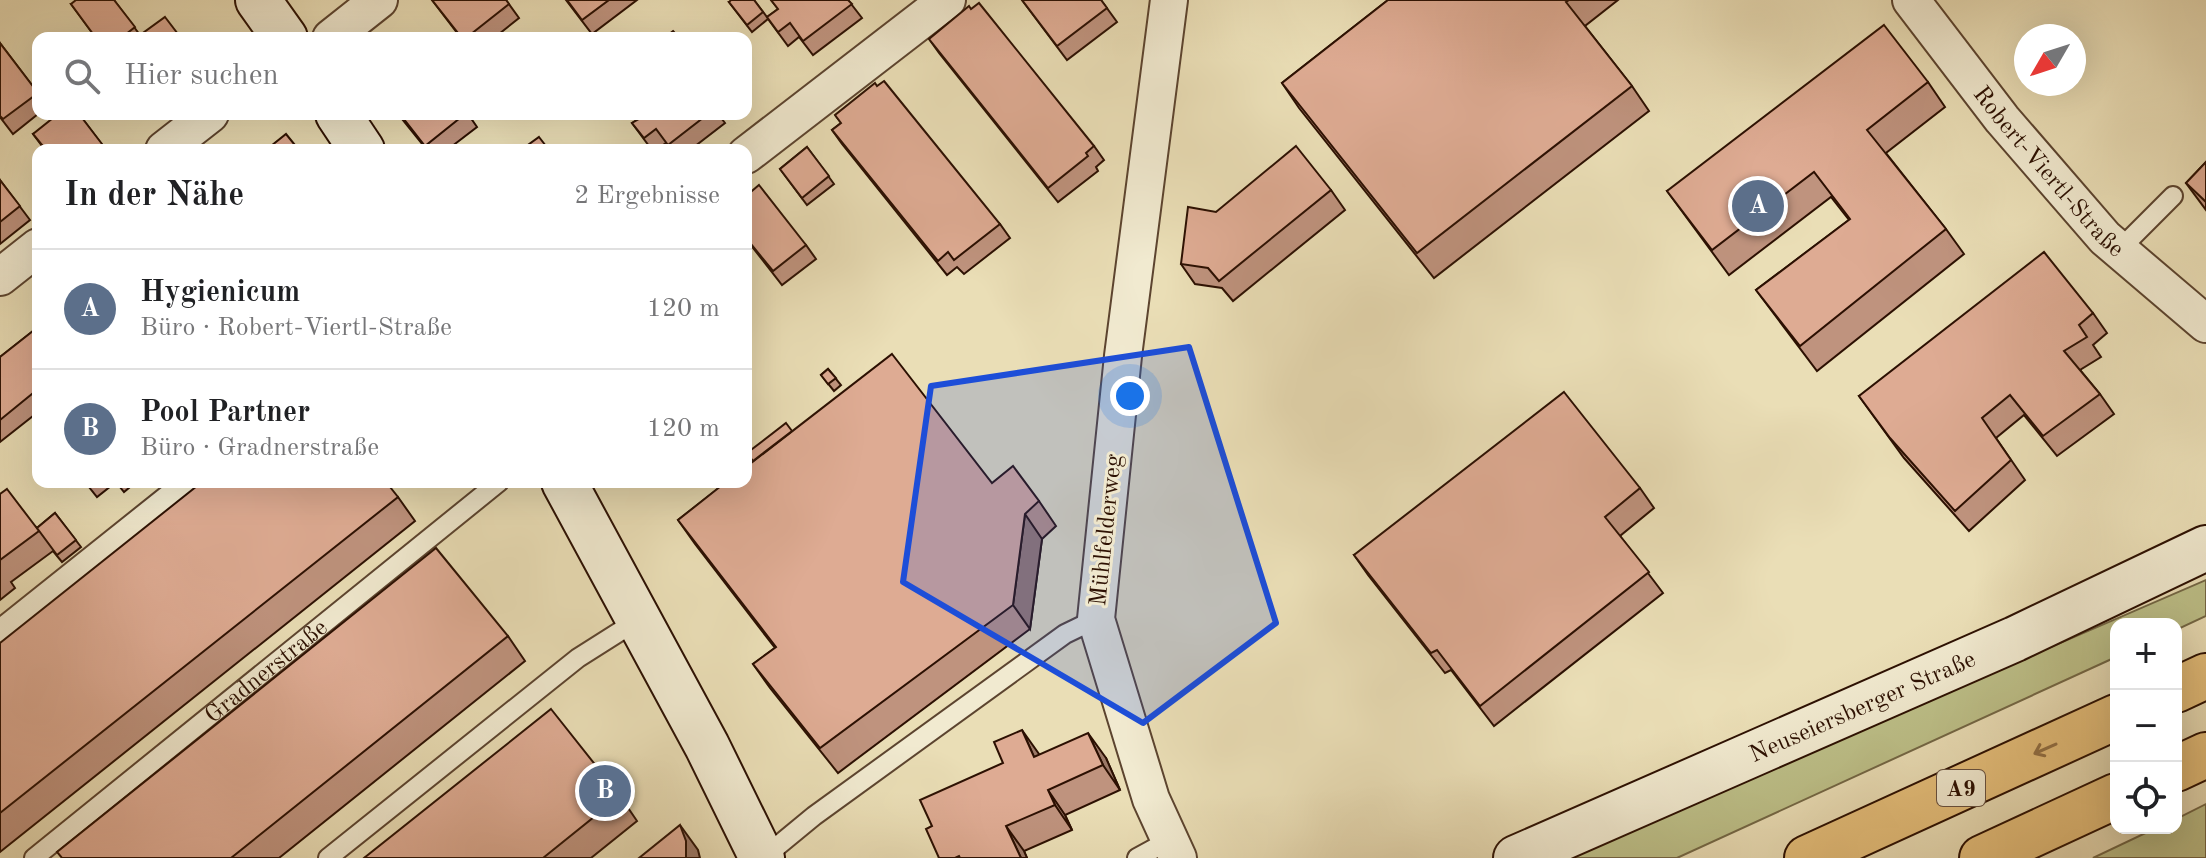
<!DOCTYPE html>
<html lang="de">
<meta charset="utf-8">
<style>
:root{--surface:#fff;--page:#f6f6f6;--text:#202124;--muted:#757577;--line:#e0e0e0;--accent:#0b8043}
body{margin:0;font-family:"Old Standard TT",serif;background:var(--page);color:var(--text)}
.controls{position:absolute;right:24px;bottom:24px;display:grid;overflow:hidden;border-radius:16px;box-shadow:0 8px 32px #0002}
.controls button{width:72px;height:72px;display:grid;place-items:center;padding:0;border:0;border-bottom:2px solid var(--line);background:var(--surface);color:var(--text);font:40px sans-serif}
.compass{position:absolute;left:2014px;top:24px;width:72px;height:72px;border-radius:50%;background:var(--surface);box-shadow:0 8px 32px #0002;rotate:231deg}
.you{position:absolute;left:1130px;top:396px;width:28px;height:28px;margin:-20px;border:6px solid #fff;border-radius:50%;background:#1a73e8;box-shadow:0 0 0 12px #1a73e833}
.badge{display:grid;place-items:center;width:52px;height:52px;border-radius:50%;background:var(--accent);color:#fff;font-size:26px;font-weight:700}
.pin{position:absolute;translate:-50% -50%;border:4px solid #fff;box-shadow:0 2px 8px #0006}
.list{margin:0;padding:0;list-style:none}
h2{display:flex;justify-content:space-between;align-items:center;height:104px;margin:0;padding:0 32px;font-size:34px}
h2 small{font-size:26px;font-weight:400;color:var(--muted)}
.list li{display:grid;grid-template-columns:52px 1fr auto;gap:24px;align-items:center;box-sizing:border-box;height:120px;padding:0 32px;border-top:2px solid var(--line)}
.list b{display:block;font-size:30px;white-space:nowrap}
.list p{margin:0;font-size:26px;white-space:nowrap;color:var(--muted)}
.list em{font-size:26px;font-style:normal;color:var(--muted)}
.icon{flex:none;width:44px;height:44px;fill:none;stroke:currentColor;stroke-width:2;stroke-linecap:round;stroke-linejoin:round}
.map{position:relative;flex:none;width:2206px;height:858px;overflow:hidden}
.search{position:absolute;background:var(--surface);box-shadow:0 8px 32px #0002;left:32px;top:32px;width:720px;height:88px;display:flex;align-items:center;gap:20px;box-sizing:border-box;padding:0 28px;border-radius:16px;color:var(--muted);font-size:30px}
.panel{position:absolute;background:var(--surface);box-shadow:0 8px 32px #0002;left:32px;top:144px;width:720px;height:344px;border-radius:16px}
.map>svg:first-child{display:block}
.green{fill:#bdc089;stroke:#746846;stroke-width:2}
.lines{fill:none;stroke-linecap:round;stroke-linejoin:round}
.lane-casing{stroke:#5c442f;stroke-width:22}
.street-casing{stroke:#5c442f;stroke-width:40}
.secondary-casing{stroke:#2c1002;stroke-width:48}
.highway-casing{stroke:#2c1002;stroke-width:48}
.lane{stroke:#f1ead0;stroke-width:18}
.street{stroke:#f1ead0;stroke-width:36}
.secondary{stroke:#f1ead0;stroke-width:44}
.highway{stroke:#e5bf7b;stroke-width:44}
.wall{fill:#bf937e;stroke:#2c1002;stroke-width:2}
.shaded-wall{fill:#9b7867;stroke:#2c1002;stroke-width:2}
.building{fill:#deab93;stroke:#2c1002;stroke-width:2}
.oneway{stroke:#927045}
.marked{fill:#1d4ed8;fill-opacity:0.2;stroke:#1d4ed8;stroke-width:6;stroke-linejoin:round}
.labels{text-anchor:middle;stroke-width:6;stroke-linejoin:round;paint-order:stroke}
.shield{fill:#f1ead0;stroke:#675140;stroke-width:2}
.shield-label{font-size:22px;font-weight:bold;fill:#2c1002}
.street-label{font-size:24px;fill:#2c1002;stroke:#f1ead0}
</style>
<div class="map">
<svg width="2206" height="858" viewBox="0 0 2206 858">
<rect width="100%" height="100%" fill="#eadeb6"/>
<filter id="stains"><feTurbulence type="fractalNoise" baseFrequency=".0025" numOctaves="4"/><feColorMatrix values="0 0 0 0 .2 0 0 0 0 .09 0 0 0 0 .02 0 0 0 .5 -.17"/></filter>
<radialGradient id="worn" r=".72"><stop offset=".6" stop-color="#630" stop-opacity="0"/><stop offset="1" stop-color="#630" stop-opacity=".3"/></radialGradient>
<!-- green -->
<g class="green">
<polygon points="2206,580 2206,616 2176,630 2176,624 2116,624 2116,657 1677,858 1563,858"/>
<polygon points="2206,804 2206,858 2093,858 2156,828 2176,828 2176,819"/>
</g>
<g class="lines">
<!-- lane casing -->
<g class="lane-casing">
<g id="lane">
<polyline points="2119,250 2173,196"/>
<path id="s1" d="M34,858l465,-376"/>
<polyline points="328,858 578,658 638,620"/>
<polyline points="763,858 814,816 1065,634 1096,619"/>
<polyline points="1137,858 1170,840"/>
</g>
</g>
<!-- street casing -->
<g class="street-casing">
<g id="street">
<polyline points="1169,0 1123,356 1096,619 1151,799 1178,858"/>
<path id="s2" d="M1911,0l91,119 103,119 101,86"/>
<polyline points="331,38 379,0"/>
<polyline points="164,150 210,114"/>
<polyline points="746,155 947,0"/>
<polyline points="0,277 38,247"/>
<polyline points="0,640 198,482"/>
</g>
</g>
<!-- secondary casing -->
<g class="secondary-casing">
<g id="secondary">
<polyline points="258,0 285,38"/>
<polyline points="338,114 362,150"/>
<polyline points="564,482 707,746 762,858"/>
<path id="s3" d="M1516,858l499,-219 191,-91"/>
</g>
</g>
<!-- highway casing -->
<g class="highway-casing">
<g id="highway">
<polyline points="2176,690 2206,676"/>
<polyline points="2176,769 2206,755"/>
<polyline points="1807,858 2116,717"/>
<polyline points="1982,858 2116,796"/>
</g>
</g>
<!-- lane -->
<use href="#lane" class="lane"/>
<!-- street -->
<use href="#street" class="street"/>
<!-- secondary -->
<use href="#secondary" class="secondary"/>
<!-- highway -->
<use href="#highway" class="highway"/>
</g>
<!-- wall -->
<g class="wall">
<polygon points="114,0 140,35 181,38 96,38 71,4"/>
<polygon points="432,0 506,0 519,18 494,38 461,38"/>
<polygon points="566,0 637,0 592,34"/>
<polygon points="754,0 767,17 778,9 771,0 848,0 862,18 813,55 799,37 788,46 768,19 752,32 729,2"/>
<polygon points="1022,0 1101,0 1117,22 1067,60"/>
<polygon points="1388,0 1618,0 1585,26 1632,86 1649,111 1434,278 1299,108 1282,83"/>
<polygon points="929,39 1094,146 1104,160 1096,167 1098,171 1058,202 939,53"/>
<polygon points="0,43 38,93 38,114 13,134 0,117"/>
<polygon points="1928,82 1945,107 1886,153 1946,229 1964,254 1817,371 1756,290 1849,220 1831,197 1729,275 1667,191"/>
<polygon points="79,114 106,150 45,150 33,134"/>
<polygon points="398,114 468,114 477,127 447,150 427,150"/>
<polygon points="641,114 718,114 725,123 690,150 671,150 666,143 656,150 652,150 632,123 643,116"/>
<polygon points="835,115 1000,224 1010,238 964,274 957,267 947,275 842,144 832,130 841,123"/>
<polygon points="807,147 834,184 807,205 780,169"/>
<polygon points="2206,162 2206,210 2186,183"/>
<polygon points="0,180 30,220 0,244"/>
<polygon points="1331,190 1345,210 1233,301 1222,288 1195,284 1181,264 1216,212"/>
<polygon points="746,196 806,245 816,259 782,285 746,239"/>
<polygon points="2093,313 2107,333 2093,345 2101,357 2080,370 2100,394 2114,414 2057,456 2024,415 1996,438 2025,480 1969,531 1904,458 1859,396"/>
<polygon points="38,327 38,412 0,442 0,357"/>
<polygon points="828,369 841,385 834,391 821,375"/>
<polygon points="792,431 992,483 1039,501 1056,526 1042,539 1030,629 838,773 770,688 753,664 775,648 695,544 678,520"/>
<polygon points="85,482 116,482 97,497"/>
<polygon points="116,482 136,482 124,492"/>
<polygon points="1640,488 1654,508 1620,536 1663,593 1494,726 1451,670 1445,673 1368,575 1354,555"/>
<polygon points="0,494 37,528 55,513 81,547 62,562 53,551 11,582 15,588 0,600"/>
<polygon points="398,497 415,521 0,852 0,643"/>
<polygon points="508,636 525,661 279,858 62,858"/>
<polygon points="1039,755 1106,758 1120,790 1065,815 1072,830 1024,851 1027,858 939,858"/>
<polygon points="620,796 637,821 591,858 364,858"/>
</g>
<!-- shaded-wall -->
<g class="shaded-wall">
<polygon points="1025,514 1042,539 1030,629 1013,605"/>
<polygon points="1022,730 1039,754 1052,782 1034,757"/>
<polygon points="1088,733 1106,758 1120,790 1103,765"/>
<polygon points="1048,790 1065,815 1072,830 1055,805"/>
<polygon points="680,825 698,850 700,858 686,858"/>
<polygon points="1006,826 1024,851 1027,858 1021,858"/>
</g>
<!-- building -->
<g class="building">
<polygon points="76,0 114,0 135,27 121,38 96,38 71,4"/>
<polygon points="432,0 506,0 509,4 466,38 462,38"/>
<polygon points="567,0 609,0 582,20"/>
<polygon points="731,0 754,0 763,12 747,25 729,2"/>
<polygon points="771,0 848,0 852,4 803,41 790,23 778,32 767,17 778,9"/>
<polygon points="1022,0 1101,0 1107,8 1057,46"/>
<polygon points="1388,0 1569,0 1566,2 1632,86 1417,253 1282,83"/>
<polygon points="979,3 1094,146 1086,153 1088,156 1048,188 929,39 969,6 971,9"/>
<polygon points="165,17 181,38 136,38"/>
<polygon points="1884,25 1928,82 1867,130 1946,229 1800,346 1756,290 1850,219 1814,172 1712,250 1667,191"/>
<polygon points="673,31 679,38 664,38"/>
<polygon points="0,43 38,93 3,119 0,116"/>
<polygon points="884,81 1000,224 954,260 948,252 938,261 832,130 841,123 835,115 875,83 877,86"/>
<polygon points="58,114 79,114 102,144 95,150 46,150 33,134"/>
<polygon points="400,114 465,114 425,146"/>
<polygon points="642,114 708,114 668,145 656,129 644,138 632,123 644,116"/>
<polygon points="286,134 299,150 266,150"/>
<polygon points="539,137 549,150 521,150"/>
<polygon points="1296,146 1331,190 1219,281 1208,268 1181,264 1188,207 1216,212"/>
<polygon points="807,147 829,176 802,198 780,169"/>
<polygon points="2206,162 2206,202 2186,183"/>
<polygon points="0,180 20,206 0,222"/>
<polygon points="759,185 806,245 773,271 746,238 746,196"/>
<polygon points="2044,252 2093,313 2079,325 2087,337 2064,351 2100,394 2043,436 2010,395 1982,418 2011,460 1955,511 1890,438 1859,396"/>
<polygon points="38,327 38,389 0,420 0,357"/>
<polygon points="892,354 992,483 1013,466 1039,501 1025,514 1013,605 820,748 753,664 776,647 678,520 726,482 746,482 746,467"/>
<polygon points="828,369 836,378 828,384 821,375"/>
<polygon points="1564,392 1640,488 1605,517 1649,572 1480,706 1437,650 1431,653 1354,555"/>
<polygon points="786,423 792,431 753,461 747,453"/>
<polygon points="202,482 386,482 398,497 0,813 0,643"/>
<polygon points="7,489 39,531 0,560 0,494"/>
<polygon points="55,513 76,540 57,555 37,528"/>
<polygon points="436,548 508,636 231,858 62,858 57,852"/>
<polygon points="551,709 620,796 543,858 364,858"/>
<polygon points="1022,730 1034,757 1088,733 1103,765 1048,790 1055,805 1006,826 1021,858 960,858 959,856 955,858 939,858 926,829 932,826 920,800 1003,763 994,742"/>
<polygon points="680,825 686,841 686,858 639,858"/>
</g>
<!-- one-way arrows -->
<defs><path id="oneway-shaft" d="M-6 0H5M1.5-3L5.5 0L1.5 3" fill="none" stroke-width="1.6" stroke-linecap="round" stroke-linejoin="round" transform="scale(2)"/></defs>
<use class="oneway" href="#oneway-shaft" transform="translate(2045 749) rotate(156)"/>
<!-- marked area -->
<path class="marked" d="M1189,347l87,276 -133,100 -240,-141 28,-196z"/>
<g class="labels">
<!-- shield labels -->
<rect class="shield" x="1937" y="770" width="48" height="36" rx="6"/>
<g class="shield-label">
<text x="1961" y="796">A9</text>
</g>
<!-- street labels -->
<g class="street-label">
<text dy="8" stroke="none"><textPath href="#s2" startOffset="220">Robert-Viertl-Straße</textPath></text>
<text transform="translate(1105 530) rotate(-84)" y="8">Mühlfelderweg</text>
<text dy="8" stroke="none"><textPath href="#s1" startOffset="298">Gradnerstraße</textPath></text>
<text dy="8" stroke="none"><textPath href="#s3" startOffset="378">Neuseiersberger Straße</textPath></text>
</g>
</g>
<rect width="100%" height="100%" filter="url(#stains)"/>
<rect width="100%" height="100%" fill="url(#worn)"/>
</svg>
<div class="controls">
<button>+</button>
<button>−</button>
<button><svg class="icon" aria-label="locate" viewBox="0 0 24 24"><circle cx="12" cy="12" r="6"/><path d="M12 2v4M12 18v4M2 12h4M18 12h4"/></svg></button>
</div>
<svg class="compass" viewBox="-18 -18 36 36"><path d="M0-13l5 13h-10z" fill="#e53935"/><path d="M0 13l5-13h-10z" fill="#757577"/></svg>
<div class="you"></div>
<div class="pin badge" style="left:1758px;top:206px;background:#5c6f8a">A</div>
<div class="pin badge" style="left:605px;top:791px;background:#5c6f8a">B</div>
<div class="search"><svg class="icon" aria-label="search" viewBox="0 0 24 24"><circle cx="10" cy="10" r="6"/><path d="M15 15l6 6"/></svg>Hier suchen</div>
<section class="panel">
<h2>In der Nähe<small>2 Ergebnisse</small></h2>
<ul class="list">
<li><span class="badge" style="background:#5c6f8a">A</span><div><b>Hygienicum</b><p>Büro · Robert-Viertl-Straße</p></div><em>120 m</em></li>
<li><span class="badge" style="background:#5c6f8a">B</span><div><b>Pool Partner</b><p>Büro · Gradnerstraße</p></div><em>120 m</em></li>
</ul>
</section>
</div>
